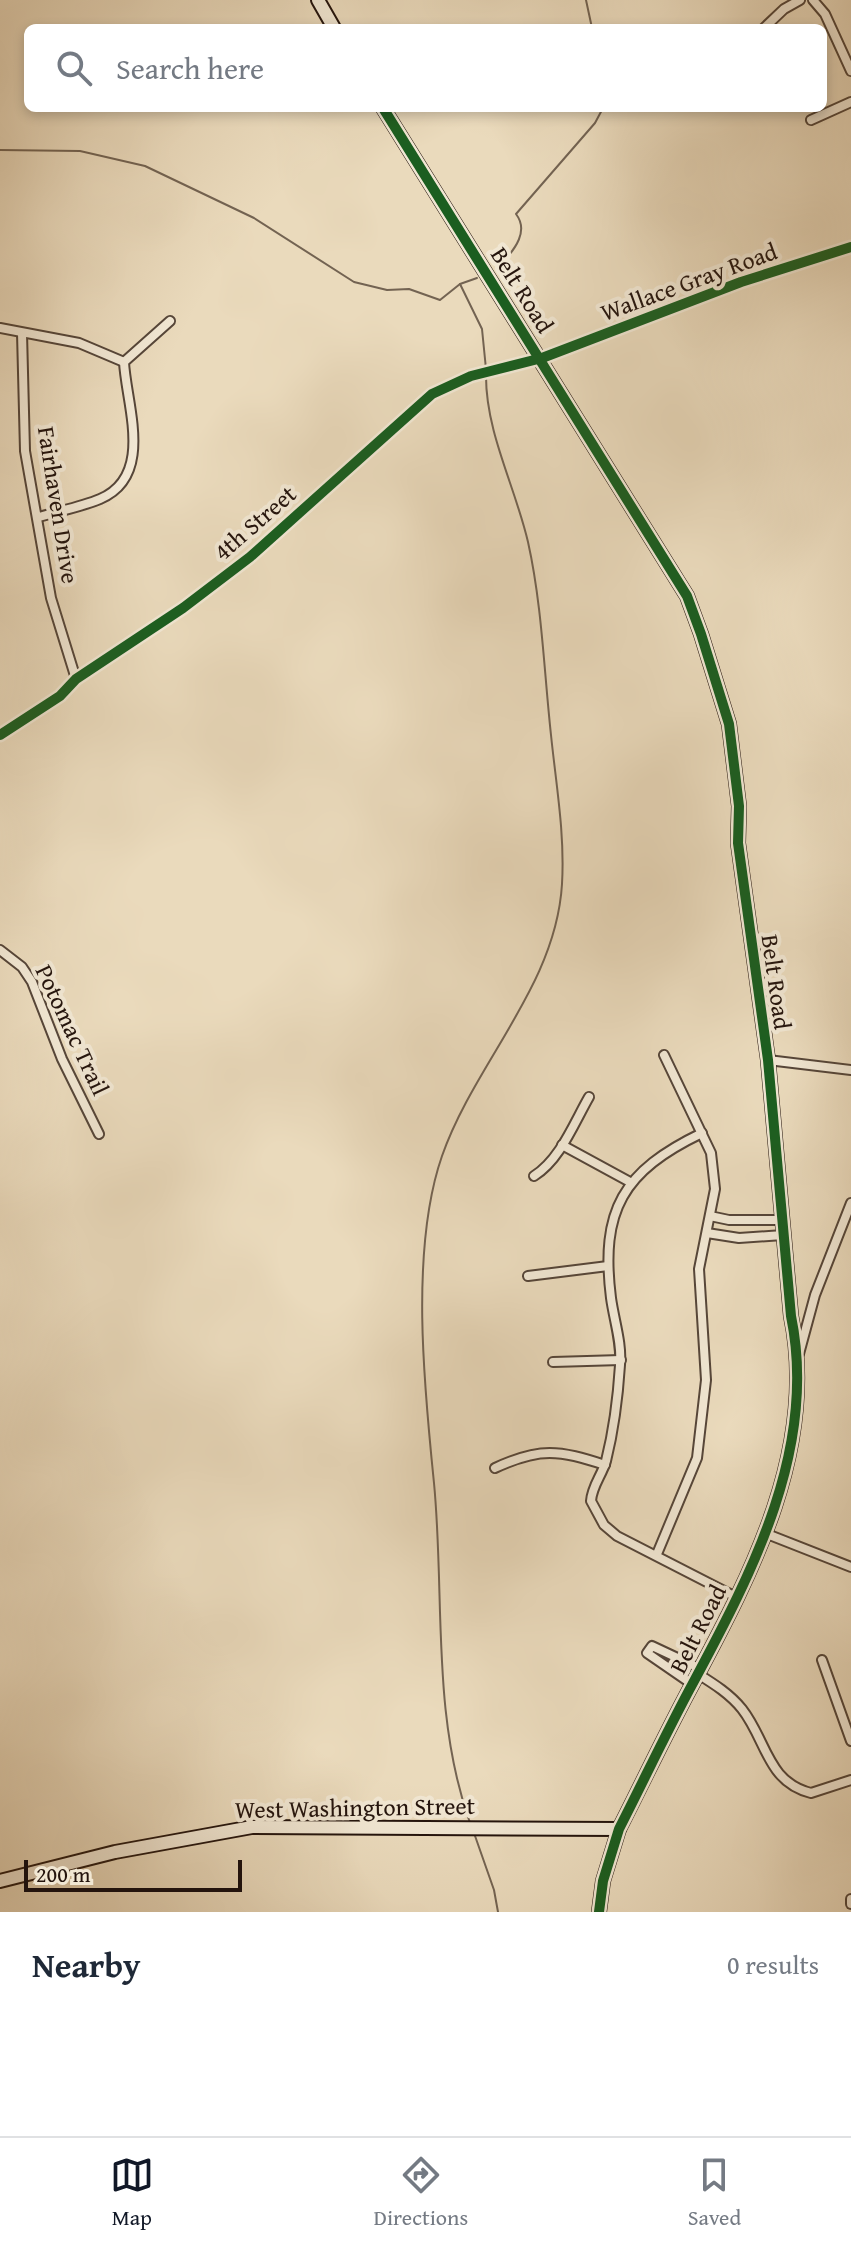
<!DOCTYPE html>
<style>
:root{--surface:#fff;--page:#f2f2f3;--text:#1f2937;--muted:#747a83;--line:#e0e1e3;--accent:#111827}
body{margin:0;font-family:"Gentium Book Plus",serif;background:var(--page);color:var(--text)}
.scale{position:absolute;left:24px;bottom:20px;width:218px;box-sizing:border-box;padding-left:8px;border:4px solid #24140d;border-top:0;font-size:22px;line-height:28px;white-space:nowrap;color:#24140d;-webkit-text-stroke:6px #f1e7d3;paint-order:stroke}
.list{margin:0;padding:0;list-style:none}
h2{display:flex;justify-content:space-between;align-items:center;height:104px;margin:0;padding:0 32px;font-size:34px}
h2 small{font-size:26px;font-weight:400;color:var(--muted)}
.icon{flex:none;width:44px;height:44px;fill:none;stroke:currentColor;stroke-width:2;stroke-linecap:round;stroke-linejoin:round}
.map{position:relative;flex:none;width:851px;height:1912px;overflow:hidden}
.search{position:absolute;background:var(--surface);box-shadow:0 4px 12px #0003;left:24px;right:24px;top:24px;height:88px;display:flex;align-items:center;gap:20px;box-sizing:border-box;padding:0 28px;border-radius:12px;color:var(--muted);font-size:30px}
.sheet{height:224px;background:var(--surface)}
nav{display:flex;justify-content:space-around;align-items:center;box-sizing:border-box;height:112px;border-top:2px solid var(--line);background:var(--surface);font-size:22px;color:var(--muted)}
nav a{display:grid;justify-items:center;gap:4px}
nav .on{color:var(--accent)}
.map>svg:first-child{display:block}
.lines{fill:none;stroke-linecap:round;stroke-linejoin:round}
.stream{stroke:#736352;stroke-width:2}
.street-casing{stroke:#564639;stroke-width:12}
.secondary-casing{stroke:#24140d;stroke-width:16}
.street{stroke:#f1e7d3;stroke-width:8}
.secondary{stroke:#f1e7d3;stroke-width:12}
.cycleway-casing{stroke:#f1e7d3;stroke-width:15}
.cycleway{stroke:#1b5e20;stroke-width:10}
.labels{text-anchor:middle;stroke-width:8;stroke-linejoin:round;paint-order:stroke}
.street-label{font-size:24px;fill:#24140d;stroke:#f1e7d3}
</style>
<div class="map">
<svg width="851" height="1912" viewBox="0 0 851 1912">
<rect width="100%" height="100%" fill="#eadabc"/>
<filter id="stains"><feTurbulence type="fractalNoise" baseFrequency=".0025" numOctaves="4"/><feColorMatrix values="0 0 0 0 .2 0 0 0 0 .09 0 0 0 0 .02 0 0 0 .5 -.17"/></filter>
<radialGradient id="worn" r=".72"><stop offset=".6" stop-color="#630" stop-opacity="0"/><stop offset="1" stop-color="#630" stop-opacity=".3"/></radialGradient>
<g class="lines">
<!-- stream -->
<g class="stream">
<polyline points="586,0 592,28"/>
<polyline points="0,150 80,151 145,166 254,218 354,282 387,290 409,289 440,300 460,284 477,278"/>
<path d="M503,262c12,-13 26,-31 13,-48l79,-91 8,-15"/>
<polyline points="460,284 482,329 486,369"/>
<path d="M470,1823c-39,-110 -25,-226 -36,-340 -10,-97 -24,-235 8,-327 33,-94 114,-170 120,-272 3,-50 -6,-100 -11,-149 -7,-64 -9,-130 -23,-193 -13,-56 -42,-109 -42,-166"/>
<polyline points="474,1833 494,1890 498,1912"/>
</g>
<!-- street casing -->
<g class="street-casing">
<g id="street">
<polyline points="813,0 825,14 851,71"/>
<polyline points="764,28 784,9 800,0"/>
<polyline points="811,120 851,102"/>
<polyline points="0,328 79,343 124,362"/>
<polyline points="22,333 25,451 51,598 76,679"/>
<path d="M39,517c20,-6 42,-10 61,-18 55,-23 26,-95 24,-137l46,-41"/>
<polyline points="0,735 60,696 76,679 183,608 250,557 432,394 471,376 542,358 741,282 851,247"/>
<polyline points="0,950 22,967 32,982 62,1059 99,1134"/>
<polyline points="768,1060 851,1070"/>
<path d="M702,1133c-79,38 -102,77 -91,165 3,22 11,45 9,67 -2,32 -6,64 -14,96 -4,14 -14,25 -15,40l13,24 13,11 119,61"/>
<polyline points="562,1145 630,1182"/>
<path d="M534,1176c26,-16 40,-53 55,-79"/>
<polyline points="710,1216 729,1220 781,1220"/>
<polyline points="707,1233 739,1238 783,1235"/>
<polyline points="528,1276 608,1266"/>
<polyline points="799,1354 815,1295 851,1203"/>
<polyline points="553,1362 621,1360"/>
<path d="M495,1468c45,-21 64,-18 110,-3"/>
<polyline points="767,1534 851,1567"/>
<polyline points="657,1554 697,1458 706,1380 699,1269 715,1189 711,1153 664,1055"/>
<polyline points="822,1660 851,1741"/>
<path d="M698,1674c16,10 32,20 44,35 25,32 25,73 69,84l40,-13"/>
<polyline points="692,1684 647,1653 652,1646 701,1669"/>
<polyline points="851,1899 851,1904"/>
</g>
</g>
<!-- secondary casing -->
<g class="secondary-casing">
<g id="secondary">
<polyline points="318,0 334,28"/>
<path d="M383,108l304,488 14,38 28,90 10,82 -1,37 30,217 23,256c27,131 -38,255 -98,367 -26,48 -49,97 -74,146l-16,52 -4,31"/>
<polyline points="0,1881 115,1852 252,1827 619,1829"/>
</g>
</g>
<!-- street -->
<use href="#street" class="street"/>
<!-- secondary -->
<use href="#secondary" class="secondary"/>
<!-- cycleway casing -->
<g class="cycleway-casing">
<g id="cycleway">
<path d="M383,108l304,488 14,38 28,90 10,82 -1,37 30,217 23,256c27,131 -38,255 -98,367 -26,48 -49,97 -74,146l-16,52 -4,31"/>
<polyline points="0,735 60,696 76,679 183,608 250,557 432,394 471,376 542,358 741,282 851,247"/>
</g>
</g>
<!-- cycleway -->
<use href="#cycleway" class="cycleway"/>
</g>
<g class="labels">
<!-- street labels -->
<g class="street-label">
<text transform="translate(689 282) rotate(-20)" y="8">Wallace Gray Road</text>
<text transform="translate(522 290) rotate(58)" y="8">Belt Road</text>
<text transform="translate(58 505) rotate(81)" y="8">Fairhaven Drive</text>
<text transform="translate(255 523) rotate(-41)" y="8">4th Street</text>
<text transform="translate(776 982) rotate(82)" y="8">Belt Road</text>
<text transform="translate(72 1030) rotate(65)" y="8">Potomac Trail</text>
<text transform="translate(698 1629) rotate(-63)" y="8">Belt Road</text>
<text transform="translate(355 1808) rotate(-1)" y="8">West Washington Street</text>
</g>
</g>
<rect width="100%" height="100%" filter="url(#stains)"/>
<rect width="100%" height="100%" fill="url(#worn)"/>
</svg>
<div class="scale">200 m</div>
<div class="search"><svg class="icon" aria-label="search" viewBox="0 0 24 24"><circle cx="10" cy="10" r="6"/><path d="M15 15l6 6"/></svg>Search here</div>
</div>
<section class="sheet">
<h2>Nearby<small>0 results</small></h2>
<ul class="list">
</ul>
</section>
<nav>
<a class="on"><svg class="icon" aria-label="map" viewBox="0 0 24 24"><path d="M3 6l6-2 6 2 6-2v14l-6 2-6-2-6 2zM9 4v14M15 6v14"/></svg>Map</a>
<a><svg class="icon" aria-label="directions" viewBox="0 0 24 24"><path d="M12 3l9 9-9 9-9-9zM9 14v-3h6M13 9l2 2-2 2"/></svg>Directions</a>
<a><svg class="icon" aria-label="saved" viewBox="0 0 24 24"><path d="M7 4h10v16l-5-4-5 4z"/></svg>Saved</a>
</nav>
